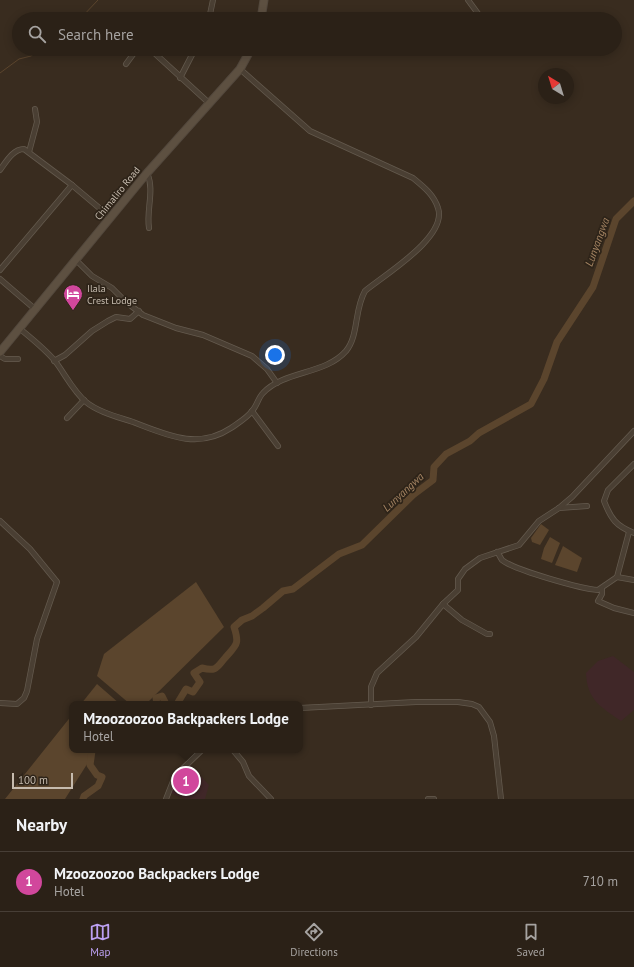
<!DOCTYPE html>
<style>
:root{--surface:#2b2117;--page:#332920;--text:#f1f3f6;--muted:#a6a3a1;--line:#473e36;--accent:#bca0f2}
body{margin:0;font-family:"PT Sans",sans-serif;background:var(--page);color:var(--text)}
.compass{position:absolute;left:538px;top:68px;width:36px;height:36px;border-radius:50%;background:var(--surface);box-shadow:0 2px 10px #0003;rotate:322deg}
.scale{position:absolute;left:12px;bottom:10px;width:61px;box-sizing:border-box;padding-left:4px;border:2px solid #c6bbae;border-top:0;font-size:11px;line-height:14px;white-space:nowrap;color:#c6bbae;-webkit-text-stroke:3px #2e2419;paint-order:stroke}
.you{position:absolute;left:275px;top:355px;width:14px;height:14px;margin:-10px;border:3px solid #fff;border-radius:50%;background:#1a73e8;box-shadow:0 0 0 6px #1a73e833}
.badge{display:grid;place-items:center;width:26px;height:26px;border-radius:50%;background:var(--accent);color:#fff;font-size:13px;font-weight:700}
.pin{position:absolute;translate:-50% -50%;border:2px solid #fff;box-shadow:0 1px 4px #0006}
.popup{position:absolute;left:69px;top:701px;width:234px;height:52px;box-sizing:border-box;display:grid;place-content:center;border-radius:8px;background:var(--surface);filter:drop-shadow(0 1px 3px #0005);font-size:13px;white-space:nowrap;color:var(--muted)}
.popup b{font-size:15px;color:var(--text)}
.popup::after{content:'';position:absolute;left:50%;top:100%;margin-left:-8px;border:8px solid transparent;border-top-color:var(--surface)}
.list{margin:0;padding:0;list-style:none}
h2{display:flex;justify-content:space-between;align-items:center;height:52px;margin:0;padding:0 16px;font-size:17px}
h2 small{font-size:13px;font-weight:400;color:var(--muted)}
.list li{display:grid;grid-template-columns:26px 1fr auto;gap:12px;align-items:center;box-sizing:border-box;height:60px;padding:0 16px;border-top:1px solid var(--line)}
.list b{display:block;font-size:15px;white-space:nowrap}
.list p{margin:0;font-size:13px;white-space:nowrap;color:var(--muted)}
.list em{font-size:13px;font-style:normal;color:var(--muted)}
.icon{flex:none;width:22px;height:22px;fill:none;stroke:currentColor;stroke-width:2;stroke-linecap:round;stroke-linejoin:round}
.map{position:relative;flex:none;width:634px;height:799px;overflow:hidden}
.search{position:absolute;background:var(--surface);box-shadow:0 2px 10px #0003;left:12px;right:12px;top:12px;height:44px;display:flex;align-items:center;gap:10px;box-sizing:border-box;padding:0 14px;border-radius:22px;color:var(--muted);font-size:15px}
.sheet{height:112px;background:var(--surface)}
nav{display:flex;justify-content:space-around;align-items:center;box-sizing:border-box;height:56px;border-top:1px solid var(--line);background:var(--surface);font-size:11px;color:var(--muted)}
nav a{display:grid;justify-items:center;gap:2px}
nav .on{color:var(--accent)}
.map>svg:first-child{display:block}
.green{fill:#402728}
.water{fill:#5b452d}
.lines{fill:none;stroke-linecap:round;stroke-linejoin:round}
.stream{stroke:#5b452d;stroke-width:1}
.river{stroke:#5b452d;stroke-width:7}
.street-casing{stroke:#645a4e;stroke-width:6}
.secondary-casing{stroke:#53483d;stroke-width:9}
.street{stroke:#4a3f33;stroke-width:4.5}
.secondary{stroke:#5d5041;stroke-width:7}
.labels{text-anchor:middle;stroke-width:3.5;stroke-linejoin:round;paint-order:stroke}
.street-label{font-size:10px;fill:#c6bbae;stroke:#2e2419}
.poi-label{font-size:10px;fill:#c6bbae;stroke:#2e2419;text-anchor:start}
.water-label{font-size:11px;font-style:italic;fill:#a78664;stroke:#2e2419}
</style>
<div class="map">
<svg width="634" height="799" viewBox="0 0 634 799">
<rect width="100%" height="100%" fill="#392c1f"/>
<!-- green -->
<g class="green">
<path d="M613,656l21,16v38l-13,11c-20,-14 -34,-21 -35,-48l12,-12z"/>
<polygon points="188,763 209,785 205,799 185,799 169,792 172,783"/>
</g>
<!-- water -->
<g class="water">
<polygon points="541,524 549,530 540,545 532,542 531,538"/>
<polygon points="550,537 560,543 552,563 541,559 544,548"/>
<polygon points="563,546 582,558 577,572 555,565"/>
<polygon points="196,582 224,627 146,704 130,704 97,676 104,654"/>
<polygon points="97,684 120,704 81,704"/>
<polygon points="72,715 72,750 96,750 65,799 5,799"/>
</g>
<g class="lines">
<!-- stream -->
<g class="stream">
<polyline points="80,19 98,0"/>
<polyline points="41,49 50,49"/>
<polyline points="0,73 19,59 31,56 41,49"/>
</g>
<!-- river -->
<g class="river">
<polyline points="157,704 156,698 162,696 166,704"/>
<path d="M177,704l9,-15 7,3 7,-10 -6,-9 8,-5c15,4 15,-1 23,-10 11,-13 15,-13 9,-31l8,-7 10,-4 11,-8 20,-17 10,-2 46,-35 23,-9 51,-50 20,-15 1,-13 12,-13 24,-13 9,-8 52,-29 13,-25 13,-37 36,-55 23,-68 18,-18"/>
<polyline points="83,799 84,796 98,786 102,777 97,775 90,765 92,751 90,750"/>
</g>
<!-- street casing -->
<g class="street-casing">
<g id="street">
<polyline points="468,0 482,19"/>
<polyline points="209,19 213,0"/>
<polyline points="150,49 210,104"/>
<polyline points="126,64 137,49"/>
<polyline points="180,78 195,49"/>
<polyline points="29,152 37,122 35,109"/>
<path d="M0,170c6,-8 13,-21 24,-21l48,36 38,32"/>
<path d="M147,173c8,17 -1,37 2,55"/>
<polyline points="77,261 92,276 112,288 126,302 143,315 176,328 203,335 252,356 267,369 277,383"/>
<polyline points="0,270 72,185"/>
<polyline points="0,279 36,310"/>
<path d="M19,328c12,10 26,21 36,33 10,13 18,30 31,41 12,10 32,15 47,20 34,13 65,28 98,6 7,-5 16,-10 21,-17 5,-5 6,-13 11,-18 22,-23 62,-18 83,-42 13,-16 8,-41 19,-60 19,-16 83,-54 73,-83 -4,-13 -14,-21 -25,-30l-103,-47 -70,-62"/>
<polyline points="0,356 5,359 18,359"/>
<polyline points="54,361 65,355 92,331 108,321 116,317 130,319 139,311"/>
<polyline points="252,411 278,446"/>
<polyline points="67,418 84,400"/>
<path d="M634,464l-26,26 -4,11c7,18 12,25 30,32"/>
<polyline points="559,508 587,506"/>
<polyline points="0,521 30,549 57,582 37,639 27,691 24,698 17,704 0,703"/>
<path d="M497,552c2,2 3,5 5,8 12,10 80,29 96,30l19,-13 12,-45"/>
<polyline points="617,577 634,580"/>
<polyline points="602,589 602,594 598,601 614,608 634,613"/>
<polyline points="443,604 462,620 487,634 490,634"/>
<polyline points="371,705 371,687 377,673 416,637 443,604 458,590 458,579 465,569 480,558 519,545 539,521 559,508 572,497 634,431"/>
<polyline points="300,708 416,702 458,702 472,704 479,707 490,722 494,736 501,799"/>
<polyline points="233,750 243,762 249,776 271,799"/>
<polyline points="166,799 175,776 202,750"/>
<polyline points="428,799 434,799"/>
</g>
</g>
<!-- secondary casing -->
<g class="secondary-casing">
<g id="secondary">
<polyline points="261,19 264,0"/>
<polyline points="0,352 147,173 240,69 251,49"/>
</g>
</g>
<!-- street -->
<use href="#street" class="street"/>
<!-- secondary -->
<use href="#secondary" class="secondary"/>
</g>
<!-- icons -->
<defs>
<g id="hotel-pin" transform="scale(1)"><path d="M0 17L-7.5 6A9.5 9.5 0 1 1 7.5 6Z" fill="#d1479c" stroke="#2e2419"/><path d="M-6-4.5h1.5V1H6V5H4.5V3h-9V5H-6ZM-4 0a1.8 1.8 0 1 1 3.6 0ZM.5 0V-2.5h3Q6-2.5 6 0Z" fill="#fff"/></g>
</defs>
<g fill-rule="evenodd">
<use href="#hotel-pin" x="73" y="294"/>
</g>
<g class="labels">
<!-- street labels -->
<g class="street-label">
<text transform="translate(117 193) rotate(-51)" y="4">Chimaliro Road</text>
</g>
<!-- poi labels -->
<g class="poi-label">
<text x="87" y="292">Ilala<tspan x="87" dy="12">Crest Lodge</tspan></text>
</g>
<!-- water labels -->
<g class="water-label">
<text transform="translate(597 242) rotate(-70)" y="4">Lunyangwa</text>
<text transform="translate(403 492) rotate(-43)" y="4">Lunyangwa</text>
</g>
</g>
</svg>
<svg class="compass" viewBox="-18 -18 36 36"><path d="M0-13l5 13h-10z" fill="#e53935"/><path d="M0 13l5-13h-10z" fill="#a6a3a1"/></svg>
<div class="scale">100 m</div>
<div class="you"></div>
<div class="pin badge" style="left:186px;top:781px;background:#d1479c">1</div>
<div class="popup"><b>Mzoozoozoo Backpackers Lodge</b>Hotel</div>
<div class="search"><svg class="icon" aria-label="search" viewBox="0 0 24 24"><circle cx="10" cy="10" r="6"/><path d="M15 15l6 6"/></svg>Search here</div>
</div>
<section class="sheet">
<h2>Nearby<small></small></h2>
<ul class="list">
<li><span class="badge" style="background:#d1479c">1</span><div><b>Mzoozoozoo Backpackers Lodge</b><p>Hotel</p></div><em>710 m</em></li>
</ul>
</section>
<nav>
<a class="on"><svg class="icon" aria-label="map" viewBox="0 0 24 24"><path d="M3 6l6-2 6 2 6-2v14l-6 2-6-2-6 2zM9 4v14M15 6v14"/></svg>Map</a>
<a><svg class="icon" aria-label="directions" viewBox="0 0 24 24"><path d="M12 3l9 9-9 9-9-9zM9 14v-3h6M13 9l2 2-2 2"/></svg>Directions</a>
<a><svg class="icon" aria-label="saved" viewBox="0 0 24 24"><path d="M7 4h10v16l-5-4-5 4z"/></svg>Saved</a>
</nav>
